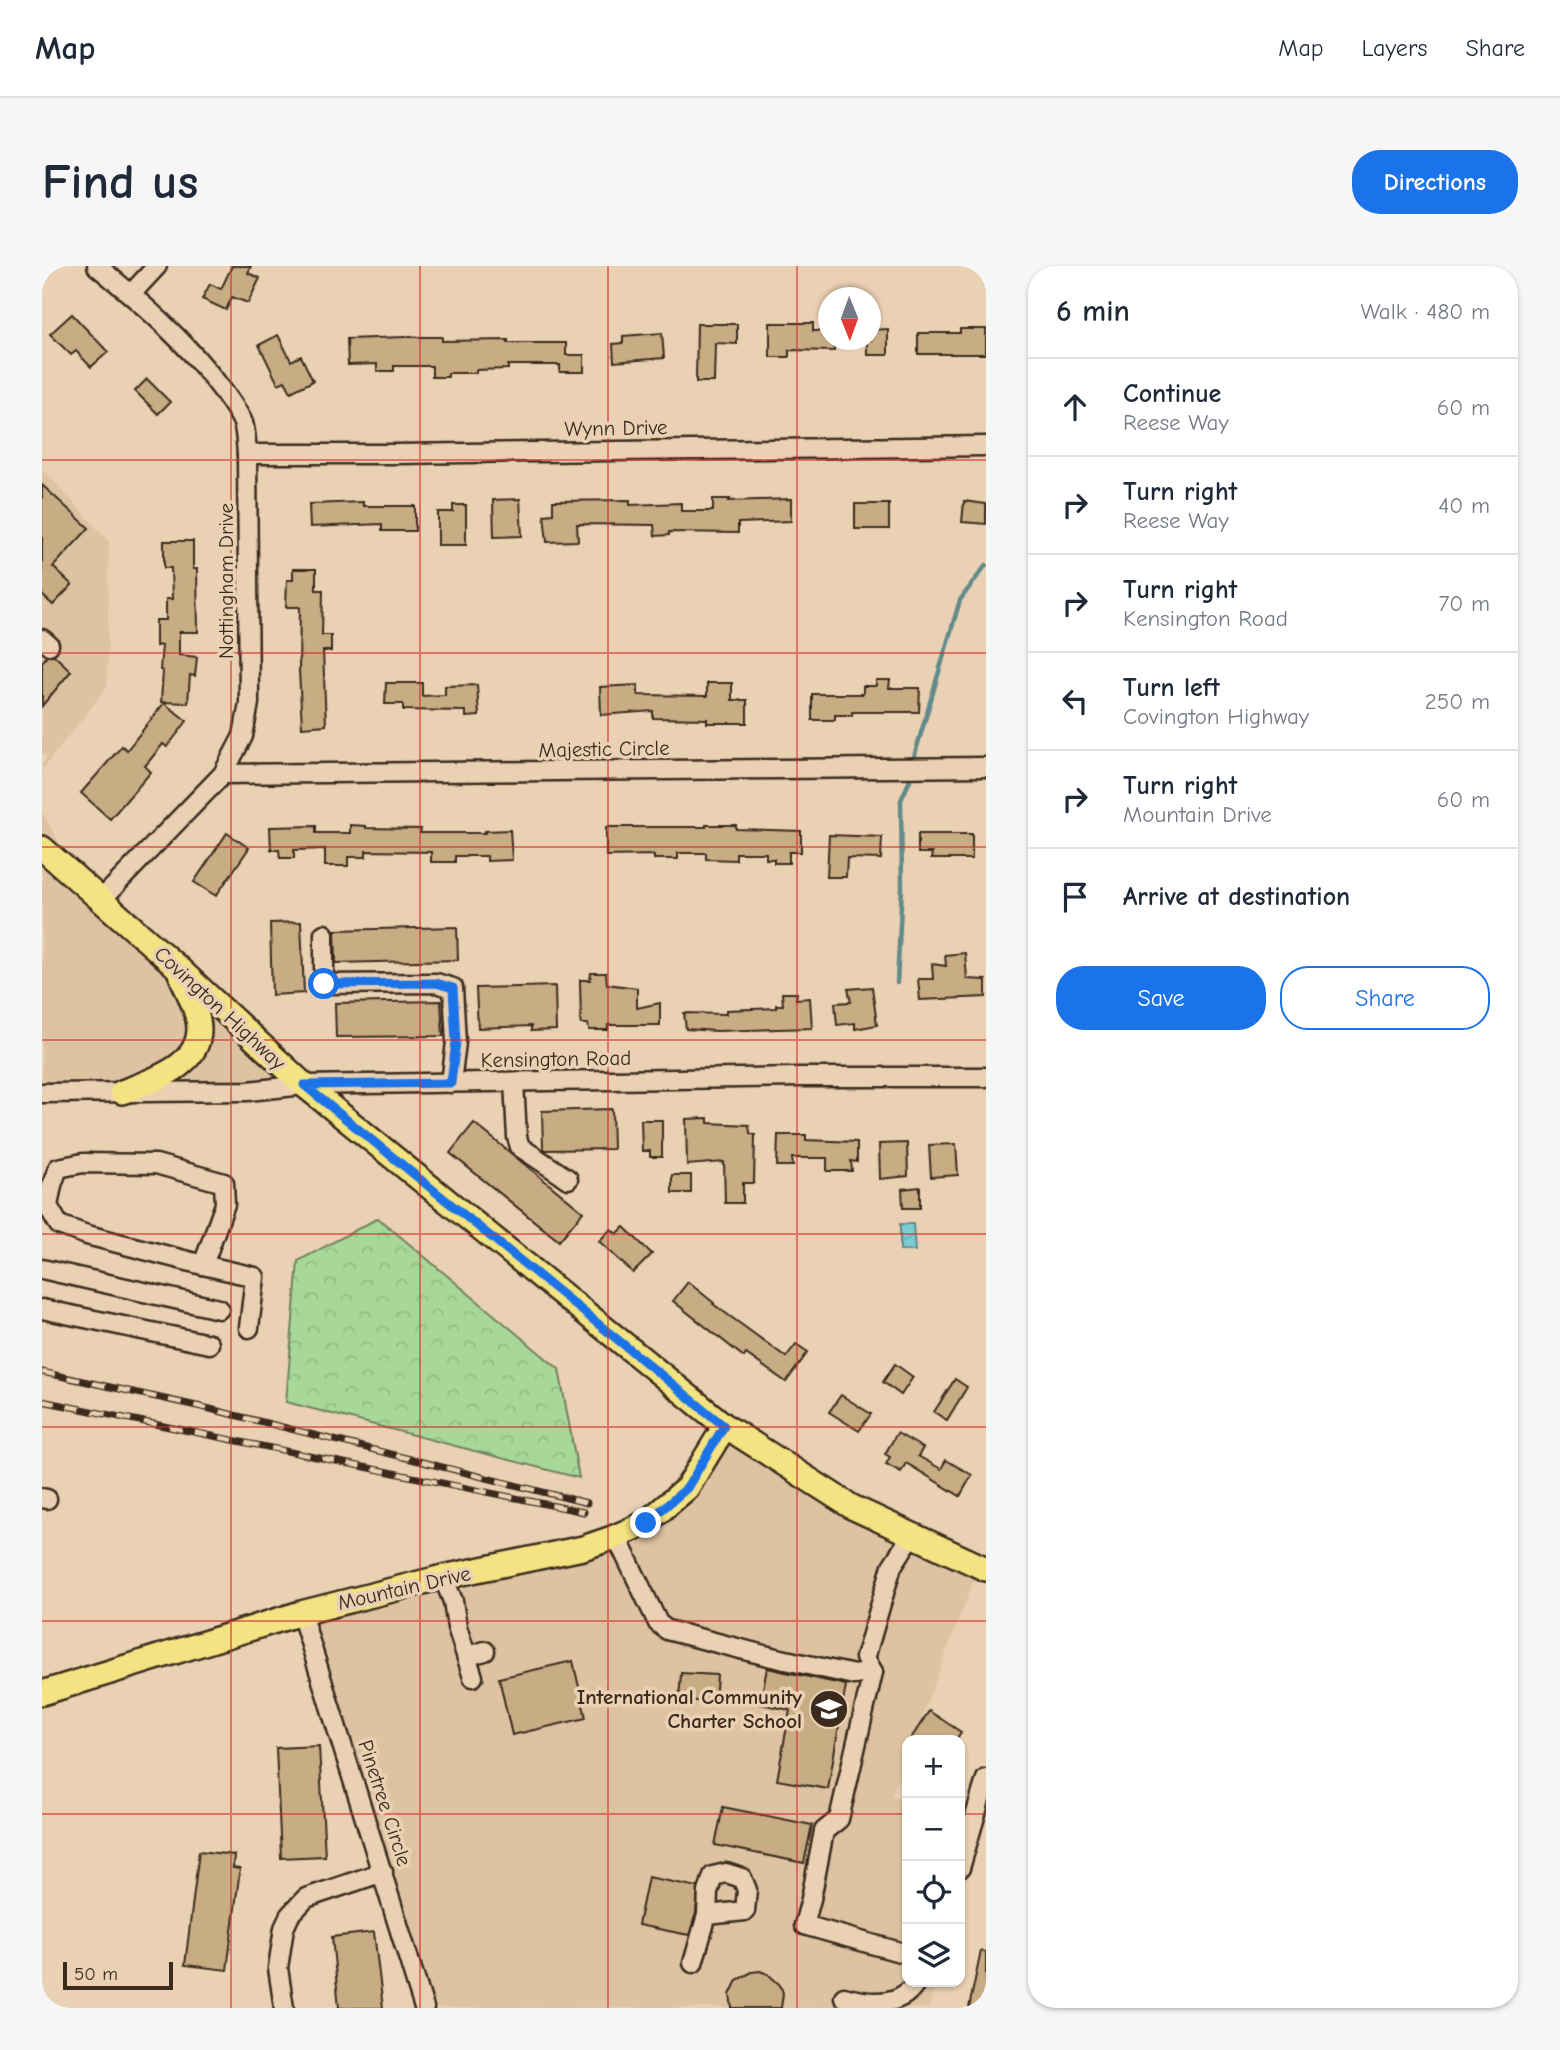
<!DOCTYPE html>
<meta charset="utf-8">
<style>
:root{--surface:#fff;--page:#f6f6f7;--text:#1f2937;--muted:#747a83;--line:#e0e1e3;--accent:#1a73e8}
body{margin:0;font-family:"Comic Neue",sans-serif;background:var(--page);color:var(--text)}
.controls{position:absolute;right:21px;bottom:21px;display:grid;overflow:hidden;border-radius:14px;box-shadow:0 2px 5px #0004}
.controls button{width:63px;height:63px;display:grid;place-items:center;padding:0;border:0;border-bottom:2px solid var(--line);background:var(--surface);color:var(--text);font:35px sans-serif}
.compass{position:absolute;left:776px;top:21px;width:63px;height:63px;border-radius:50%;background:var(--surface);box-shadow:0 2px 5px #0004;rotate:179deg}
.scale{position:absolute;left:21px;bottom:18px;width:110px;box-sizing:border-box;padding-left:7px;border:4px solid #3b2a1e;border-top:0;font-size:19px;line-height:24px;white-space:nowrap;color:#3b2a1e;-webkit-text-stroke:5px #ebd1b3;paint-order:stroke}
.stop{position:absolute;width:21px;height:21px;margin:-16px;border:5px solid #1a73e8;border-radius:50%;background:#fff}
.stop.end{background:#1a73e8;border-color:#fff;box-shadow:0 2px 7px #0008}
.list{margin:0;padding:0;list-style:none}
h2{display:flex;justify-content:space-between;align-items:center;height:91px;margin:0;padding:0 28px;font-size:30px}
h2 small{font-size:23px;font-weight:400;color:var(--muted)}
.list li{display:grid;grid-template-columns:46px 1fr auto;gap:21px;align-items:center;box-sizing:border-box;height:98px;padding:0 28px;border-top:2px solid var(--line)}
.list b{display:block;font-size:26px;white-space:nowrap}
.list p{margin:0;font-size:23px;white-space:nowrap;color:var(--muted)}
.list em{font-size:23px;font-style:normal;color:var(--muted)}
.actions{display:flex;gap:14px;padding:21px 28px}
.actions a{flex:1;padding:16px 0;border:2px solid var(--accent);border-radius:28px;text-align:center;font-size:24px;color:var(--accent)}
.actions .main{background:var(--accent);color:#fff}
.icon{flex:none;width:38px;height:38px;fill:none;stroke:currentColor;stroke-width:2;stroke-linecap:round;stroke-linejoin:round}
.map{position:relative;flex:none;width:944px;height:1742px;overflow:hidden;border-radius:28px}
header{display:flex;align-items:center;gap:42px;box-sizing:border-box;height:98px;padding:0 35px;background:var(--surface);border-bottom:2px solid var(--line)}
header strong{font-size:33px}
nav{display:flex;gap:38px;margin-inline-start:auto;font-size:24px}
.intro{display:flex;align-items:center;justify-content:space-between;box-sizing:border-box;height:168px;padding:0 42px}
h1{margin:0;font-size:49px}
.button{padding:18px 32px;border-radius:28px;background:var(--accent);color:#fff;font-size:24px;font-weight:700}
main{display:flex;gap:42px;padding:0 42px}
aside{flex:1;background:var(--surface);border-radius:28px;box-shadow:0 2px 5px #0004}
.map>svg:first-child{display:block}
.built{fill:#ddc3a2}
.forest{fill:url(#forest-crowns);stroke:#71815c;stroke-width:2}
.water{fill:url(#water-waves);stroke:#618b8a;stroke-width:2}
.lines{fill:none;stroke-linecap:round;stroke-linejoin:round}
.stream{stroke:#618b8a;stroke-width:4.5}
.building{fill:#c8ad84;stroke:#3b2a1e;stroke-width:2}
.minor-casing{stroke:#3b2a1e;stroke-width:23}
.major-casing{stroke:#3b2a1e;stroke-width:28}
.minor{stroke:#ebd1b3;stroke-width:18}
.major{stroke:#f4e382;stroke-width:23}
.rail-casing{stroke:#3b2a1e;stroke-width:7}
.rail{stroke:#ebd1b3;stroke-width:4.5;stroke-dasharray:13;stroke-linecap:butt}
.route{stroke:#1a73e8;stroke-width:9}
.grid{fill:none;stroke:#d62828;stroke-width:2;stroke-opacity:0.55}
.labels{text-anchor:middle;stroke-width:7;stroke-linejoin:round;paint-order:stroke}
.street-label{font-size:21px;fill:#3b2a1e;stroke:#ebd1b3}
.poi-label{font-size:21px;font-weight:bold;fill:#3b2a1e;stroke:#ebd1b3;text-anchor:end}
</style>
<header>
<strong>Map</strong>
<nav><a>Map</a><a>Layers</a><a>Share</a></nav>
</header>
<div class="intro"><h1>Find us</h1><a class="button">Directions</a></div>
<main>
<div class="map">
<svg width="944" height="1742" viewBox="0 0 944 1742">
<defs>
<pattern id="forest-crowns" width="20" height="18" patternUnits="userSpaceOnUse" patternTransform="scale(1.75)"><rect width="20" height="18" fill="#a7d899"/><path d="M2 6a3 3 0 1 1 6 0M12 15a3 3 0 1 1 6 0" fill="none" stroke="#91ba83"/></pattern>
<pattern id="water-waves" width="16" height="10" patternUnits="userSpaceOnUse" patternTransform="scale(1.75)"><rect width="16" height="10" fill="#7bccd2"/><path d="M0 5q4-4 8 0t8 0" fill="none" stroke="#6bafb4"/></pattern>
</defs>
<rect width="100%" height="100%" fill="#ebd1b3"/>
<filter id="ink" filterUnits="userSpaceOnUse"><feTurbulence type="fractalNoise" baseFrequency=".0143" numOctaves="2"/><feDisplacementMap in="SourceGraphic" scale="14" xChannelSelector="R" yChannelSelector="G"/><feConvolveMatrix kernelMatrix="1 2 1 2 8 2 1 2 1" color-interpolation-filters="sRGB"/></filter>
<g filter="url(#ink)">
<!-- built -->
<g class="built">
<polygon points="0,203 67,275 65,421 0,504 0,498 5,492 0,487"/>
<polygon points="0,546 53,639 262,819 0,828"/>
<polygon points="683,1160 936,1290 930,1319 871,1474 865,1474 865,1489 850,1530 865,1535 865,1716 894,1716 887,1742 386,1742 257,1360 577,1270"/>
</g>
<!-- forest -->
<polygon class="forest" points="336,952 517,1103 537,1212 244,1136 256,995"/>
<!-- water -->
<polygon class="water" points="858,958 871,958 873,985 858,984"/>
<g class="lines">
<!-- stream -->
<g class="stream">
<polyline points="872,491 918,334 944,299"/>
<polyline points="855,717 860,621 859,534 868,514"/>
</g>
</g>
<!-- building -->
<g class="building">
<polygon points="190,0 209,0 206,7 218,12 206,37 190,31 184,44 160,33 168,18 179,23"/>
<polygon points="30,48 66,86 49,101 34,85 29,89 8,68"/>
<polygon points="728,57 771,57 771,65 787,65 787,74 792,74 792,85 747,84 747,91 728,91"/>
<polygon points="655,58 695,58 695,78 673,77 672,116 654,116"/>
<polygon points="846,63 846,89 825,89 825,74 829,74 829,64"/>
<polygon points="918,63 944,63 944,88 876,88 876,67 918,67"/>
<polygon points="620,67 622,92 572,96 571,78 581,77 581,70"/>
<polygon points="236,69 249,95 259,90 271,115 249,126 243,115 236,118 217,79"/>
<polygon points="363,71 400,71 400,75 466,74 466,77 524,77 524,89 542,89 542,106 518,106 518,99 466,99 466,103 434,104 434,107 406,107 406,111 390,111 390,100 352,100 352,105 335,105 335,98 306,99 305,73"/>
<polygon points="105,113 128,136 116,148 93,125"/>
<polygon points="0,219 47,262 11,301 30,319 11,339 0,329"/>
<polygon points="478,233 480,270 452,271 451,234"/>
<polygon points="671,233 688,233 687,235 749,233 749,255 696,257 696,267 627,266 627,269 613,270 612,259 535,258 536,275 505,276 502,249 511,248 511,235 588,234 588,239 639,237 639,245 671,245"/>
<polygon points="922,235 944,238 944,258 920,256"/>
<polygon points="321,236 321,240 373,240 373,265 340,265 340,258 268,261 267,238"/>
<rect x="813" y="238" width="34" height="25"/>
<polygon points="411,239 424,239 424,279 396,279 396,246 411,246"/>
<polygon points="122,275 151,275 151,303 155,303 156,366 137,366 137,389 155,391 153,410 148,409 146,437 119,436 121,405 118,404 120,379 114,380 114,354 124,354 124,333 130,333 129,302 122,302"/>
<polygon points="251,303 274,303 274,324 281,324 280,369 289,369 289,385 281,385 284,459 260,461 257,404 258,341 244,341 245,314 251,314"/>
<polygon points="12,389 29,405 0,440 0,396 5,390"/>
<polygon points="834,414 848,414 847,422 878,422 877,446 810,446 810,449 793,449 793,454 770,454 770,428 821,428 821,420 834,420"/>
<polygon points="344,417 380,417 380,430 403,429 403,420 435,419 437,450 424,451 424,445 361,444 361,438 343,438"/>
<polygon points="665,417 690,417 690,434 705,434 705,457 665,457 665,453 611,452 611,445 559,449 558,421 596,419 596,429 665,430"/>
<polygon points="122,437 145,455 125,481 121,478 103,500 109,506 68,553 39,527 80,480 85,484"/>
<polygon points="308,559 324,560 324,562 379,563 378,567 443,567 443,565 468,564 470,594 445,595 445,590 413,590 413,596 389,596 389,586 324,585 324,591 306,591 306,600 283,600 283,583 252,584 252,592 238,592 237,584 229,584 228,561 274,560 274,567 308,567"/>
<polygon points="664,559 694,559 694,563 759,565 759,586 747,586 747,597 732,597 732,593 724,593 724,587 694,587 694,594 664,593 664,587 636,587 636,593 612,593 612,589 564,590 564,561 664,561"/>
<polygon points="185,567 207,582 174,630 152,616"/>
<polygon points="876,568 930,568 930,593 889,593 890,587 876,587"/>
<polygon points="787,569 840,571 839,593 805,592 804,611 785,611"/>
<polygon points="259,656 262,727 230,729 228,657"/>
<polygon points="415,661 416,694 294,697 293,664"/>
<polygon points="923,687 925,713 944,714 944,731 878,734 876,713 891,713 890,698 904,700 903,689"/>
<polygon points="549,707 564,707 565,718 595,722 595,742 618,737 618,759 566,759 566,764 547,764 546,758 539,758 538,714 548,714"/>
<polygon points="513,720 514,764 489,765 489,760 436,762 434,722"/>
<polygon points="830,721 835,759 813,763 813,757 795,759 793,737 809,736 806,723"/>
<polygon points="740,727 755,727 754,733 768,732 770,762 675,765 644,763 642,747 684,748 684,744 734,742 734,739 741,739"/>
<polygon points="399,735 401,770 294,771 293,737"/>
<polygon points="570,843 571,883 503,884 501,882 500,845"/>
<polygon points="666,852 666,857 707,859 708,867 713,869 712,917 701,917 701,937 683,937 682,896 645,899 644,853"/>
<polygon points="599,854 620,854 620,891 608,891 608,885 600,885"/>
<polygon points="432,857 541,946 517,975 408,887"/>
<polygon points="736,869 764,869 764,874 815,876 815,896 809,895 810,905 785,905 785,892 750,892 751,900 735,900"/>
<polygon points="865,877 866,910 838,913 837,878"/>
<polygon points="914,878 916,909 889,911 887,879"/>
<rect x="630" y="909" width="19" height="18"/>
<polygon points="878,921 878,942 861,942 860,923"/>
<polygon points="582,961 610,988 591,1007 557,975 569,963 575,968"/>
<polygon points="646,1016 672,1037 671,1038 744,1091 754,1078 766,1086 744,1116 704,1088 702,1091 631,1035"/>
<polygon points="853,1098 871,1111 859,1129 841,1116"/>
<polygon points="913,1113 925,1121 905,1154 892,1146"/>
<polygon points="799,1129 829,1148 817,1165 787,1146"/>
<polygon points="855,1167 881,1182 876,1190 899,1203 904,1194 930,1209 918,1230 864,1197 859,1206 844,1198 848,1191 843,1188"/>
<polygon points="531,1395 544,1452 470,1469 457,1412"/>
<polygon points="725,1402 804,1419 786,1523 735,1514 748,1444 718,1438"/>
<polygon points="639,1407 675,1409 673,1436 637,1434"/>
<polygon points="887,1445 919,1466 914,1474 868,1474"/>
<polygon points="277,1480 283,1590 239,1592 234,1482"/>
<polygon points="681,1541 770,1559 762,1597 673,1579"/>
<polygon points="157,1585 192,1589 191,1602 198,1603 185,1704 143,1699"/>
<polygon points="606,1611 656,1621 654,1647 647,1669 596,1659"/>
<polygon points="332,1666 341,1742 297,1742 290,1671"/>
<polygon points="939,1685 944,1686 944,1742 927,1742"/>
<polygon points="718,1705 726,1708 738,1719 741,1727 739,1742 690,1742 688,1729 695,1714 710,1706"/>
</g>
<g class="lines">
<!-- minor casing -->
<g class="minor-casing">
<g id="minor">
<path d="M55,0c45,37 91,77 126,125 7,10 15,20 20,32 3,9 3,21 4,31l2,249 -6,33 -20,38 -123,127"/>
<polyline points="89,28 115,0"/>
<polyline points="205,188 356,188 944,180"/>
<polyline points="0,373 7,379"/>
<polyline points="181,508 944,501"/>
<polyline points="282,668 282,718 394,717 411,722 414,776 409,817"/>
<polyline points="472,816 475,871 478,881 526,913"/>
<polyline points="0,827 206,825 262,819 759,811 944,811"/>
<polygon points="41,897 114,898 182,917 183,938 161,999 45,969 17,959 6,940 10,919 16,902"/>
<polyline points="161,999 213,1011 207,1062"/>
<polyline points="0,1003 177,1043"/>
<polyline points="0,1043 167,1078"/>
<polyline points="0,1232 5,1233"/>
<polyline points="574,1270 616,1357 625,1364 730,1391 812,1409 831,1406"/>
<polyline points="401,1311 411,1335 415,1361 431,1411"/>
<polyline points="259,1347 382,1742"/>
<polyline points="425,1390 443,1385"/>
<polyline points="918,1602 944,1513"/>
<polyline points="865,1688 762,1659 769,1633 782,1565 797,1553 831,1406 823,1392 850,1300 870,1269"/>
<polyline points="651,1697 665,1649 666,1626 671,1610 684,1607 700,1612 705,1624 703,1645 665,1649"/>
<path d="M802,1731c25,7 57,11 72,-15"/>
<polyline points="242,1742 236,1702 242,1662 248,1649 264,1632 341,1606"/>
</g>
</g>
<!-- major casing -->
<g class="major-casing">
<g id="major">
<polyline points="0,582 135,701 262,819 683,1160 810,1241 944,1303"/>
<path d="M80,826c32,-12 85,-28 76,-72 -3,-16 -12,-32 -18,-47"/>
<polyline points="0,1427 259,1347 401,1311 541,1282 570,1272 604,1257 645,1222 683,1160"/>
</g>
</g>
<!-- minor -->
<use href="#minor" class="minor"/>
<!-- major -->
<use href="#major" class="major"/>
<!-- rail casing -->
<g class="rail-casing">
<g id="rail">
<polyline points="0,1106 164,1142 545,1237"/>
<polyline points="0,1135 542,1246"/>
</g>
</g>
<!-- rail -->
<use href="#rail" class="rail"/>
</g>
</g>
<g class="lines" filter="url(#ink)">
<!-- route -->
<polyline class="route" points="282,718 394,717 411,722 414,776 409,817 262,819 682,1160 645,1222 604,1257"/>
</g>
<!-- grid -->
<path class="grid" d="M189,0v1742M378,0v1742M566,0v1742M755,0v1742M0,194h944M0,387h944M0,581h944M0,774h944M0,968h944M0,1161h944M0,1355h944M0,1548h865M918,1548h26"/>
<!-- icons -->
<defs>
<g id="school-disc" transform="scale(2.0125)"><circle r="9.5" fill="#3b2a1e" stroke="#ebd1b3"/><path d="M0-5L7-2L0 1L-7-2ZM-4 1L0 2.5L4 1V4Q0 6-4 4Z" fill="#fff"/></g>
</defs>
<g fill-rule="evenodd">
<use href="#school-disc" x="787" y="1443"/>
</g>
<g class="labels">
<!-- street labels -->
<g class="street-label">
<text transform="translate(574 162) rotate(-1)" y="7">Wynn Drive</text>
<text transform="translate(184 315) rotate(-90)" y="7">Nottingham Drive</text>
<text transform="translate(562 483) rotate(-1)" y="7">Majestic Circle</text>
<text transform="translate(178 742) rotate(43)" y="7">Covington Highway</text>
<text transform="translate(514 793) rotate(-1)" y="7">Kensington Road</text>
<text transform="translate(362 1322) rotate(-13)" y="7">Mountain Drive</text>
<text transform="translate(343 1537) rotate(72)" y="7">Pinetree Circle</text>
</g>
<!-- poi labels -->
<g class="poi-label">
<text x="760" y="1438">International Community<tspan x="760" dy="24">Charter School</tspan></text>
</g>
</g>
</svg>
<div class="controls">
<button>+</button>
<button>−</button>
<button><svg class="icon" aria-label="locate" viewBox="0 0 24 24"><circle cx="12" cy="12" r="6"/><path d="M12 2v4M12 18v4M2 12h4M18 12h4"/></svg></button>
<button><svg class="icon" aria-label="layers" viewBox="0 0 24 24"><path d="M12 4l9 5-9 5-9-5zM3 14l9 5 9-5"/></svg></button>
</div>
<svg class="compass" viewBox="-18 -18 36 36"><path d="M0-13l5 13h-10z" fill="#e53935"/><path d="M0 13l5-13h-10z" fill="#747a83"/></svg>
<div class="scale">50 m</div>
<div class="stop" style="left:282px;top:718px"></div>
<div class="stop end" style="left:604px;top:1257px"></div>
</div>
<aside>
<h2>6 min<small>Walk · 480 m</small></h2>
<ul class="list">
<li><svg class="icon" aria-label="ahead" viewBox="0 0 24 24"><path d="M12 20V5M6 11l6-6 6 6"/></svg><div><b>Continue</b><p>Reese Way</p></div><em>60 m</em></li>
<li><svg class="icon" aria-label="right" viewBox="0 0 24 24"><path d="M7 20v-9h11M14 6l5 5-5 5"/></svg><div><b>Turn right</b><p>Reese Way</p></div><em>40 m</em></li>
<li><svg class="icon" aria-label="right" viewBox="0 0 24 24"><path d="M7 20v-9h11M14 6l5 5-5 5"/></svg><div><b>Turn right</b><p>Kensington Road</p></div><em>70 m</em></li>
<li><svg class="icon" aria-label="left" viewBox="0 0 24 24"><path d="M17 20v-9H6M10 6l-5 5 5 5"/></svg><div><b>Turn left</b><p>Covington Highway</p></div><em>250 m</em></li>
<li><svg class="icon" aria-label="right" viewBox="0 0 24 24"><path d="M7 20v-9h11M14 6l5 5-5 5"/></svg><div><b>Turn right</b><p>Mountain Drive</p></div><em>60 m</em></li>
<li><svg class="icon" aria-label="arrive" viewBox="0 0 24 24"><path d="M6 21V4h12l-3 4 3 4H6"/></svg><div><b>Arrive at destination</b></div></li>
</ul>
<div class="actions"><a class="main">Save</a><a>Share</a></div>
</aside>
</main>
